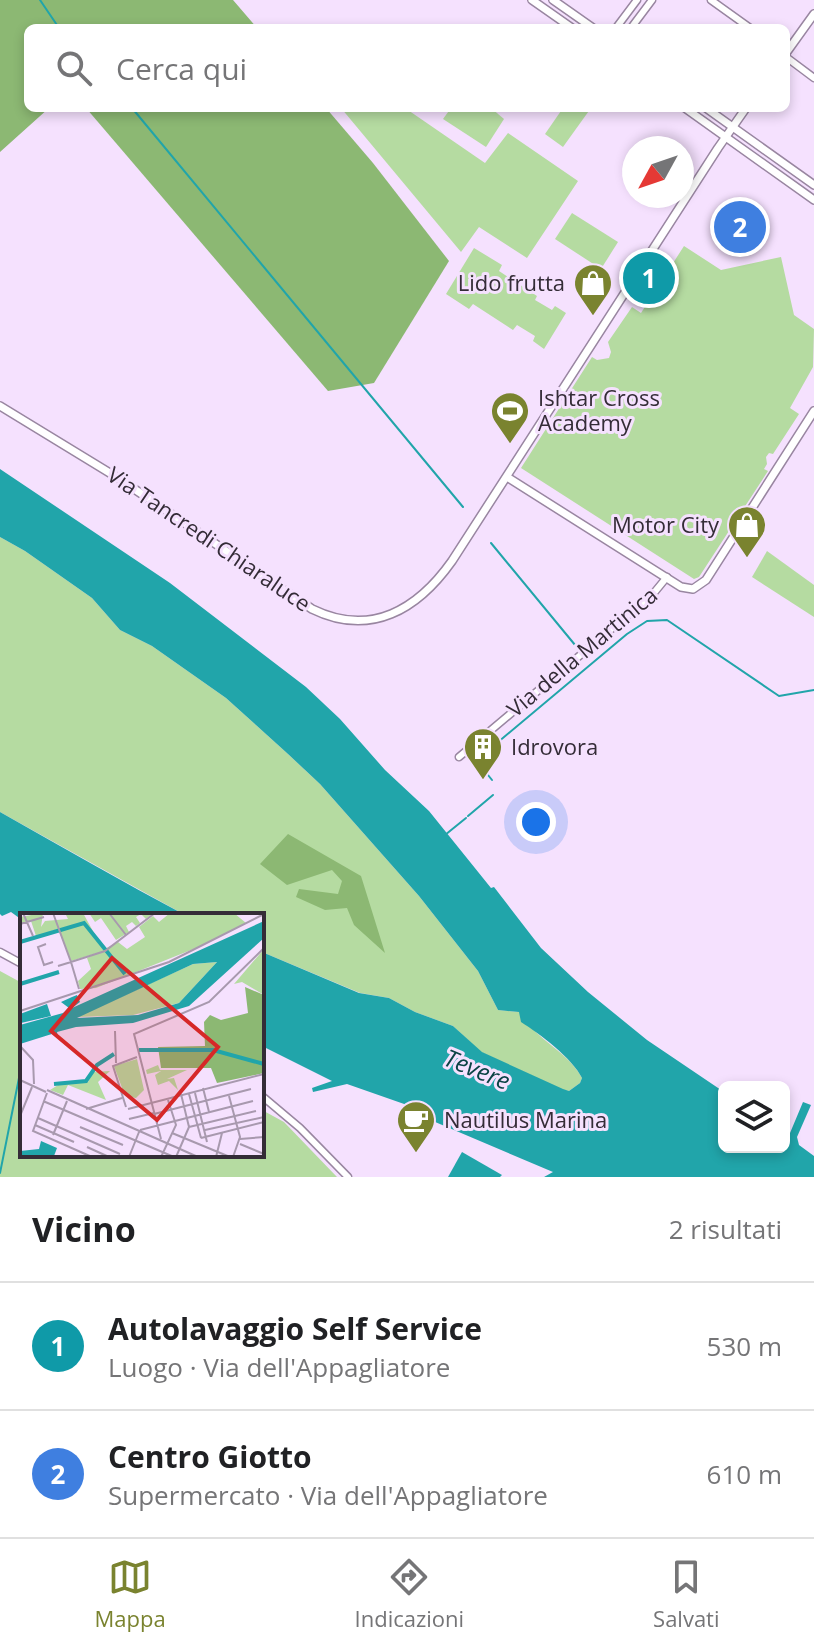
<!DOCTYPE html>
<html lang="it">
<meta charset="utf-8">
<style>
:root{--surface:#fff;--page:#f6f6f6;--text:#202124;--muted:#757577;--line:#e0e0e0;--accent:#7a832f}
body{margin:0;font-family:"Open Sans",sans-serif;background:var(--page);color:var(--text)}
.controls{position:absolute;right:24px;bottom:24px;display:grid;overflow:hidden;border-radius:12px;box-shadow:0 4px 12px #0003}
.controls button{width:72px;height:72px;display:grid;place-items:center;padding:0;border:0;border-bottom:2px solid var(--line);background:var(--surface);color:var(--text);font:40px sans-serif}
.compass{position:absolute;left:622px;top:136px;width:72px;height:72px;border-radius:50%;background:var(--surface);box-shadow:0 4px 12px #0003;rotate:230deg}
.you{position:absolute;left:536px;top:822px;width:28px;height:28px;margin:-20px;border:6px solid #fff;border-radius:50%;background:#1a73e8;box-shadow:0 0 0 12px #1a73e833}
.badge{display:grid;place-items:center;width:52px;height:52px;border-radius:50%;background:var(--accent);color:#fff;font-size:26px;font-weight:700}
.pin{position:absolute;translate:-50% -50%;border:4px solid #fff;box-shadow:0 2px 8px #0006}
.list{margin:0;padding:0;list-style:none}
h2{display:flex;justify-content:space-between;align-items:center;height:104px;margin:0;padding:0 32px;font-size:34px}
h2 small{font-size:26px;font-weight:400;color:var(--muted)}
.list li{display:grid;grid-template-columns:52px 1fr auto;gap:24px;align-items:center;box-sizing:border-box;height:128px;padding:0 32px;border-top:2px solid var(--line)}
.list b{display:block;font-size:30px;white-space:nowrap}
.list p{margin:0;font-size:26px;white-space:nowrap;color:var(--muted)}
.list em{font-size:26px;font-style:normal;color:var(--muted)}
.icon{flex:none;width:44px;height:44px;fill:none;stroke:currentColor;stroke-width:2;stroke-linecap:round;stroke-linejoin:round}
.map{position:relative;flex:none;width:814px;height:1177px;overflow:hidden}
.search{position:absolute;background:var(--surface);box-shadow:0 4px 12px #0003;left:24px;right:24px;top:24px;height:88px;display:flex;align-items:center;gap:20px;box-sizing:border-box;padding:0 28px;border-radius:12px;color:var(--muted);font-size:30px}
.sheet{height:360px;background:var(--surface)}
nav{display:flex;justify-content:space-around;align-items:center;box-sizing:border-box;height:112px;border-top:2px solid var(--line);background:var(--surface);font-size:22px;color:var(--muted)}
nav a{display:grid;justify-items:center;gap:4px}
nav .on{color:var(--accent)}
.map>svg:first-child{display:block}
.green{fill:#b5dba1}
.forest{fill:#8cb873}
.water{fill:#21a5aa}
.lines{fill:none;stroke-linecap:round;stroke-linejoin:round}
.stream{stroke:#21a5aa;stroke-width:2}
.minor-casing{stroke:#9986a1;stroke-width:9}
.tertiary-casing{stroke:#9986a1;stroke-width:10}
.minor{stroke:#fff;stroke-width:6}
.tertiary{stroke:#fff;stroke-width:7}
.labels{text-anchor:middle;stroke-width:6;stroke-linejoin:round;paint-order:stroke}
.poi-label{font-size:22px;fill:#342c37;stroke:#f5e1fe;text-anchor:start}
.street-label{font-size:22px;fill:#342c37;stroke:#f5e1fe}
.water-label{font-size:24px;font-style:italic;fill:#0b4345;stroke:#f5e1fe}
.inset-river{fill:none;stroke:#21a5aa;stroke-width:4}
.inset-road{fill:none;stroke:#a899ae;stroke-width:2}
.view{fill:#d62828;fill-opacity:0.15;stroke:#d62828;stroke-width:4}
.inset-edge{fill:none;stroke:#342c37;stroke-width:4}
</style>
<div class="map">
<svg width="814" height="1177" viewBox="0 0 814 1177">
<rect width="100%" height="100%" fill="#f5e1fe"/>
<!-- green -->
<g class="green">
<polygon points="341,108 405,108 485,163 508,133 578,181 527,258 479,227 461,252"/>
<polygon points="451,108 491,108 504,119 486,147 443,119"/>
<polygon points="563,108 591,108 563,147 545,134"/>
<polygon points="572,213 618,242 601,269 555,239"/>
<polygon points="684,246 721,270 781,257 794,315 814,329 813,367 790,408 799,414 773,454 769,453 766,457 767,464 764,469 768,471 699,577 694,579 521,468 592,357 597,360 609,358 611,352 608,342 632,307 641,313"/>
<polygon points="474,248 502,265 499,271 537,296 535,300 552,310 555,306 566,313 544,349 533,341 535,336 517,325 513,330 473,304 469,309 446,294"/>
<path d="M0,537l25,14 67,47 28,32 32,16 74,52 62,56 32,30 99,112 59,75 20,39 22,2c13,26 48,39 62,66l-2,5 -11,8 -6,-1 -82,-38 -28,-26 -38,-14 -26,-14 -29,-5 -98,-41v-37h-77l-185,-103z"/>
<polygon points="767,551 814,585 814,617 752,577"/>
<polygon points="0,971 22,983 22,1155 262,1155 262,1110 284,1122 337,1177 0,1177"/>
</g>
<!-- forest -->
<g class="forest">
<polygon points="0,0 233,0 257,28 28,28 28,108 49,108 0,152"/>
<polygon points="86,108 326,108 373,163 449,261 374,383 328,391"/>
<polygon points="288,834 361,876 385,953 354,925 347,908 325,910 296,897 299,889 338,894 342,881 332,870 287,885 260,864"/>
</g>
<!-- water -->
<g class="water">
<path d="M0,469l170,114 136,104 34,32 45,51 44,41 62,77 3,-1 47,61 47,44 59,48 77,52v55h60v-17l6,3 13,-31 8,3 -14,32 2,8 15,11v21h-270l9,-5 -132,-56 -14,-11 -60,-21 -34,8 -1,-4 20,-7 -70,-35v-94l97,41 30,5 26,14 38,14 29,26 81,37 6,2 11,-8 2,-5c-10,-20 -42,-44 -61,-56l-2,-10 -21,-2 -20,-39 -59,-75 -99,-112 -32,-30 -62,-56 -74,-52 -32,-16 -28,-32 -67,-47 -25,-14z"/>
<path d="M0,812c62,35 123,70 185,103h-163v5l-11,-8 -9,4 -2,-2z"/>
<polygon points="462,1152 502,1175 500,1177 448,1177"/>
</g>
<g class="lines">
<!-- stream -->
<g class="stream">
<polyline points="40,0 59,28"/>
<polyline points="132,108 463,507"/>
<polyline points="491,543 580,651"/>
<polyline points="485,753 627,634 647,621 667,620 779,696 814,690"/>
<polyline points="484,770 492,780"/>
<polyline points="468,816 493,795"/>
<polyline points="445,835 466,818"/>
<polyline points="0,1173 22,1063"/>
</g>
<!-- minor casing -->
<g class="minor-casing">
<g id="minor">
<polyline points="711,0 750,28"/>
<polyline points="616,28 637,0"/>
<polyline points="631,28 652,0"/>
<polyline points="786,57 814,78"/>
<polyline points="459,757 653,594 667,577"/>
<polyline points="0,952 22,964"/>
<polyline points="262,1096 300,1128 348,1177"/>
</g>
</g>
<!-- tertiary casing -->
<g class="tertiary-casing">
<g id="tertiary">
<polyline points="532,0 572,28"/>
<polyline points="553,0 593,28"/>
<polyline points="786,53 814,14"/>
<polyline points="685,108 814,200"/>
<polyline points="706,108 814,185"/>
<path d="M0,406l118,72 194,131c59,29 106,0 140,-48l266,-413 28,-40"/>
<polyline points="507,477 681,587 693,589 706,580 814,411"/>
</g>
</g>
<!-- minor -->
<use href="#minor" class="minor"/>
<!-- tertiary -->
<use href="#tertiary" class="tertiary"/>
</g>
<!-- icons -->
<defs>
<g id="shop-pin" transform="scale(2)"><path d="M0 17L-7.5 6A9.5 9.5 0 1 1 7.5 6Z" fill="#7a832f" stroke="#f5e1fe"/><path d="M-5-2.5h2.3a2.7 3.5 0 0 1 5.4 0H5L5.5 6h-11ZM-1.5-2.5h3a1.5 2.3 0 0 0-3 0Z" fill="#fff"/></g>
<g id="stadium-pin" transform="scale(2)"><path d="M0 17L-7.5 6A9.5 9.5 0 1 1 7.5 6Z" fill="#7a832f" stroke="#f5e1fe"/><path d="M0-5a6.5 5 0 1 0 0 10a6.5 5 0 1 0 0-10ZM-3.5-1.8h7v3.6h-7Z" fill="#fff"/></g>
<g id="building-pin" transform="scale(2)"><path d="M0 17L-7.5 6A9.5 9.5 0 1 1 7.5 6Z" fill="#7a832f" stroke="#f5e1fe"/><path d="M-4-6H4V6H1V3H-1V6H-4ZM-2.5-4.3h1.7v1.8h-1.7ZM.8-4.3h1.7v1.8H.8ZM-2.5-1h1.7V.8h-1.7ZM.8-1h1.7V.8H.8Z" fill="#fff"/></g>
<g id="cafe-pin" transform="scale(2)"><path d="M0 17L-7.5 6A9.5 9.5 0 1 1 7.5 6Z" fill="#7a832f" stroke="#f5e1fe"/><path d="M-5.5-4.5H6V0H3Q3 3.5 0 3.5H-2.5Q-5.5 3.5-5.5 0ZM3-3.2v2h1.7v-2ZM-6 4.5H4V6H-6Z" fill="#fff"/></g>
</defs>
<g fill-rule="evenodd">
<use href="#shop-pin" x="593" y="283"/>
<use href="#stadium-pin" x="510" y="411"/>
<use href="#shop-pin" x="747" y="525"/>
<use href="#building-pin" x="483" y="747"/>
<use href="#cafe-pin" x="416" y="1120"/>
</g>
<g class="labels">
<!-- poi labels -->
<g class="poi-label">
<text x="565" y="291" text-anchor="end">Lido frutta</text>
<text x="538" y="406">Ishtar Cross<tspan x="538" dy="25">Academy</tspan></text>
<text x="719" y="533" text-anchor="end">Motor City</text>
<text x="511" y="755">Idrovora</text>
<text x="444" y="1128">Nautilus Marina</text>
</g>
<!-- street labels -->
<g class="street-label">
<text transform="translate(209 539) rotate(34)" y="8">Via Tancredi Chiaraluce</text>
<text transform="translate(582 652) rotate(-40)" y="8">Via della Martinica</text>
</g>
<!-- water labels -->
<g class="water-label">
<text transform="translate(477 1070) rotate(22)" y="8">Tevere</text>
</g>
</g>
<!-- overview -->
<g transform="translate(20 913)">
<rect width="244" height="244" fill="#f5e1fe"/>
<path d="M23,0l-2,14 4,-6 23,-2 -3,-6h18l21,38 -33,10 -13,-32 -22,7 -5,-15 -10,3 -1,-7zM69,0l32,2 2,-2h30l-7,6 -5,-5 -5,3 4,6 -4,3 -4,-4 -6,4 3,6 -13,8 -15,-22 -6,4zM150,0h64l12,10 -50,25 -100,40 -16,1 -2,-8 13,-12 -4,-11 31,-16 9,7 18,-12 -6,-10 14,-11 6,6zM244,36v46l-22,-13 -8,2zM197,49l-38,41 -46,12 -56,2 116,-53zM117,146l7,31 -8,8 -11,-2 -11,-30zM138,152l2,5h27l-20,9 7,-1 4,12 -9,-9 -11,4 -3,-10 6,-4 -14,3 -1,-4zM90,158l-12,11 8,18 -38,-15 -5,10 -13,-5 13,-8h25l5,-10z" fill="#b5dba1"/>
<path d="M225,74l19,8v78l-47,10 -6,-15h-50l-3,-21 47,-1 -1,-24 6,-7 11,5 27,-7z" fill="#8cb873"/>
<path d="M244,8v17l-75,68 -56,17 -57,4 -19,5 1,5 -3,-4 -35,11v-19l43,-12 6,-5 -8,-6 11,-5 5,-2 3,7 -8,6zM197,49l-38,41 -41,12 -61,3 116,-54zM27,91l4,12 -30,7 -1,-9zM21,228l16,7 -3,8 -34,1v-6l19,-2z" fill="#21a5aa" fill-rule="evenodd"/>
<path class="inset-river" d="M0,29l64,-19 41,51M0,71l39,-12M119,137h74l51,14M34,171l32,-3 11,-16 17,-11"/>
<path class="inset-road" d="M3,0l10,23M33,0l18,49 34,-11 50,-38M89,0l17,22M0,11l24,-7M26,31l-8,3 6,18 9,-3M38,53l13,-4 8,27M0,98l149,-49 95,-48M95,118l1,32M0,133l13,14 1,24M0,167l26,12M183,175l6,24M27,177l151,67M27,180l-14,38 59,26M175,180l12,49M161,181l8,33M169,181l12,44M209,183l11,41 -7,20M23,188l131,56M106,194l-13,-41 24,-9M66,196l36,-11M108,196l136,-35M134,201l97,-25M0,203l12,-29M18,205l82,36M109,206l25,-6M15,212l39,17M60,214l43,18M169,214l67,-16M120,217l113,-29M185,217l59,-13M152,220l58,24M33,222l14,-34M181,225l63,-16M141,226l-27,-105 75,-32 55,-54M220,226l24,-2M220,231l24,10M67,234l22,10M109,244l10,-25M141,244l15,-32 -8,-25M156,244l13,-30M196,244l6,-24"/>
<path class="view" d="M92,45l106,89 -61,73 -106,-89z"/>
<rect width="244" height="244" class="inset-edge"/>
</g>
</svg>
<div class="controls">
<button><svg class="icon" aria-label="layers" viewBox="0 0 24 24"><path d="M12 4l9 5-9 5-9-5zM3 14l9 5 9-5"/></svg></button>
</div>
<svg class="compass" viewBox="-18 -18 36 36"><path d="M0-13l5 13h-10z" fill="#e53935"/><path d="M0 13l5-13h-10z" fill="#757577"/></svg>
<div class="you"></div>
<div class="pin badge" style="left:649px;top:278px;background:#0f9aa8">1</div>
<div class="pin badge" style="left:740px;top:227px;background:#3f7fe0">2</div>
<div class="search"><svg class="icon" aria-label="search" viewBox="0 0 24 24"><circle cx="10" cy="10" r="6"/><path d="M15 15l6 6"/></svg>Cerca qui</div>
</div>
<section class="sheet">
<h2>Vicino<small>2 risultati</small></h2>
<ul class="list">
<li><span class="badge" style="background:#0f9aa8">1</span><div><b>Autolavaggio Self Service</b><p>Luogo · Via dell'Appagliatore</p></div><em>530 m</em></li>
<li><span class="badge" style="background:#3f7fe0">2</span><div><b>Centro Giotto</b><p>Supermercato · Via dell'Appagliatore</p></div><em>610 m</em></li>
</ul>
</section>
<nav>
<a class="on"><svg class="icon" aria-label="map" viewBox="0 0 24 24"><path d="M3 6l6-2 6 2 6-2v14l-6 2-6-2-6 2zM9 4v14M15 6v14"/></svg>Mappa</a>
<a><svg class="icon" aria-label="directions" viewBox="0 0 24 24"><path d="M12 3l9 9-9 9-9-9zM9 14v-3h6M13 9l2 2-2 2"/></svg>Indicazioni</a>
<a><svg class="icon" aria-label="saved" viewBox="0 0 24 24"><path d="M7 4h10v16l-5-4-5 4z"/></svg>Salvati</a>
</nav>
